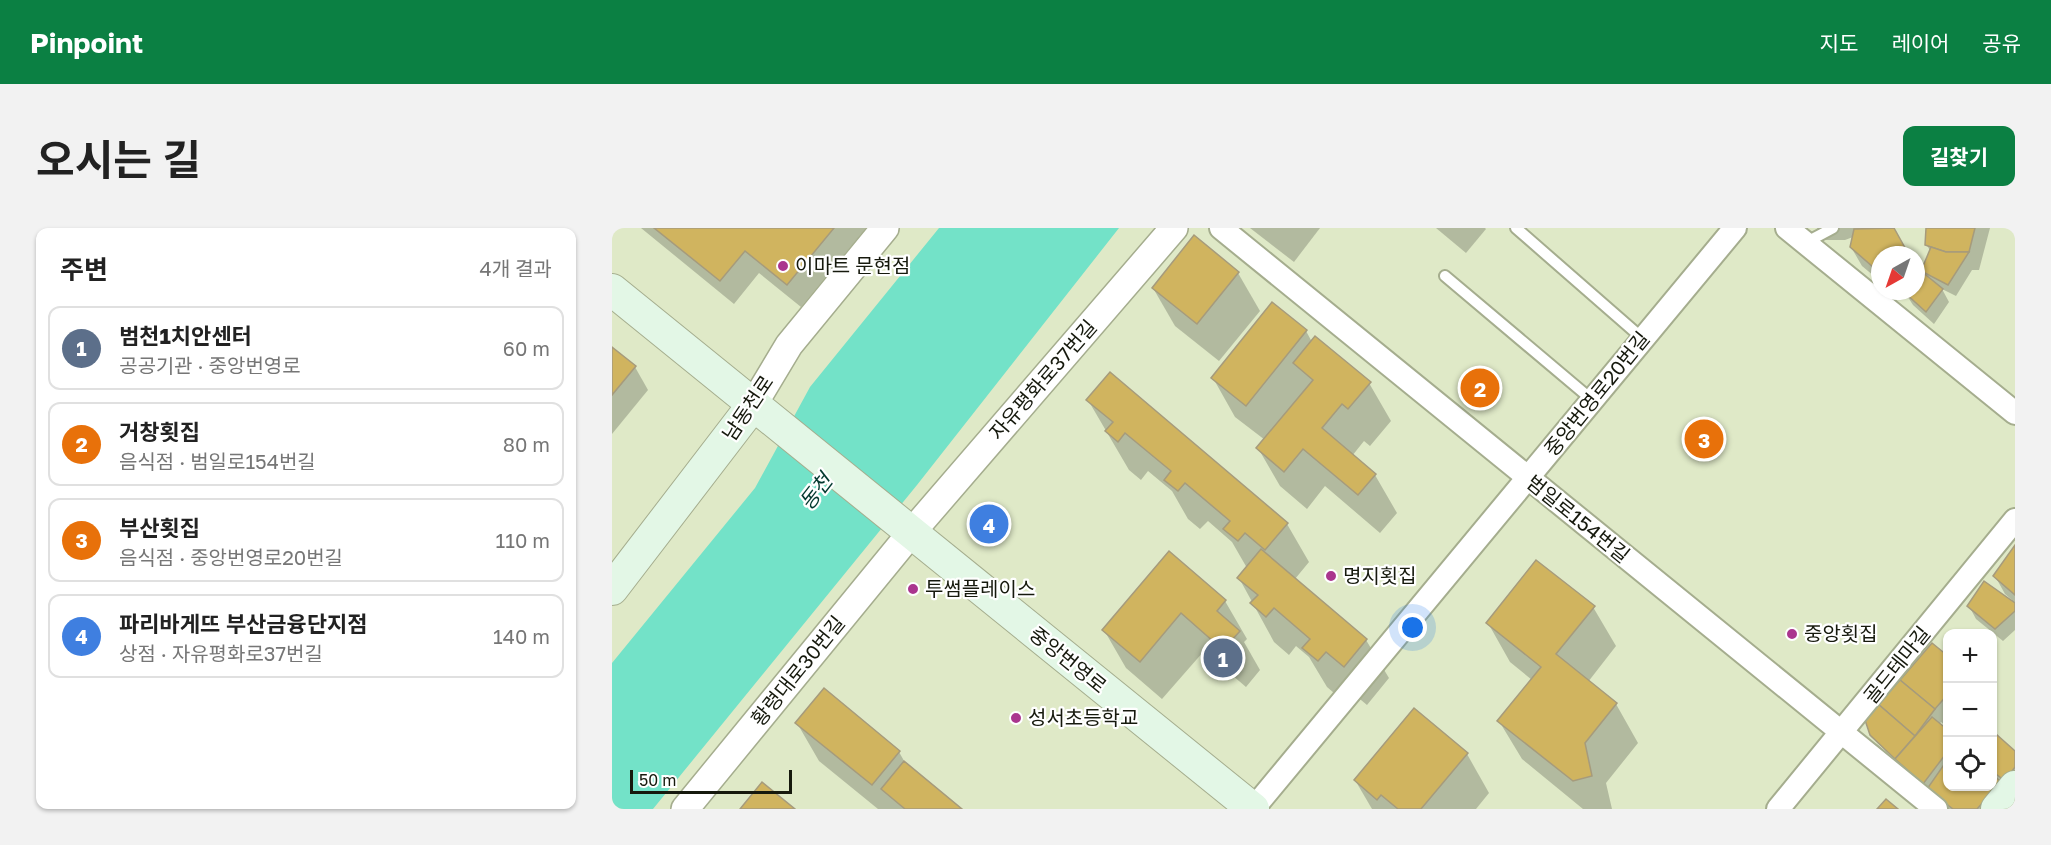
<!DOCTYPE html>
<html lang="ko">
<meta charset="utf-8">
<style>
:root{--surface:#fff;--page:#f2f2f2;--text:#222;--muted:#767676;--line:#e0e0e0;--accent:#0b8043}
body{margin:0;font-family:"Golos Text","Noto Sans KR",sans-serif;background:var(--page);color:var(--text)}
.controls{position:absolute;right:18px;bottom:18px;display:grid;overflow:hidden;border-radius:12px;box-shadow:0 2px 4px #0004}
.controls button{width:54px;height:54px;display:grid;place-items:center;padding:0;border:0;border-bottom:2px solid var(--line);background:var(--surface);color:var(--text);font:30px sans-serif}
.compass{position:absolute;left:1259px;top:18px;width:54px;height:54px;border-radius:50%;background:var(--surface);box-shadow:0 2px 4px #0004;rotate:220deg}
.scale{position:absolute;left:18px;bottom:15px;width:162px;box-sizing:border-box;padding-left:6px;border:3px solid #16190d;border-top:0;font-size:16px;line-height:21px;white-space:nowrap;color:#16190d;-webkit-text-stroke:4px #fff;paint-order:stroke}
.you{position:absolute;left:801px;top:400px;width:21px;height:21px;margin:-15px;border:4px solid #fff;border-radius:50%;background:#1a73e8;box-shadow:0 0 0 9px #1a73e833}
.badge{display:grid;place-items:center;width:39px;height:39px;border-radius:50%;background:var(--accent);color:#fff;font-size:20px;font-weight:700}
.pin{position:absolute;translate:-50% -50%;border:3px solid #fff;box-shadow:0 2px 6px #0006}
.list{margin:0;padding:0;list-style:none}
h2{display:flex;justify-content:space-between;align-items:center;height:78px;margin:0;padding:0 24px;font-size:26px}
h2 small{font-size:20px;font-weight:400;color:var(--muted)}
.list li{display:grid;grid-template-columns:39px 1fr auto;gap:18px;align-items:center;box-sizing:border-box;height:84px;margin:0 12px 12px;padding:0 12px;border:2px solid var(--line);border-radius:12px}
.list b{display:block;font-size:22px;white-space:nowrap}
.list p{margin:0;font-size:20px;white-space:nowrap;color:var(--muted)}
.list em{font-size:20px;font-style:normal;color:var(--muted)}
.icon{flex:none;width:33px;height:33px;fill:none;stroke:currentColor;stroke-width:2;stroke-linecap:round;stroke-linejoin:round}
.map{position:relative;flex:none;width:1403px;height:581px;overflow:hidden;border-radius:12px}
header{display:flex;align-items:center;gap:36px;box-sizing:border-box;height:84px;padding:0 30px;background:var(--accent);color:#fff}
header strong{font-size:28px}
nav{display:flex;gap:33px;margin-inline-start:auto;font-size:21px}
.intro{display:flex;align-items:center;justify-content:space-between;box-sizing:border-box;height:144px;padding:0 36px}
h1{margin:0;font-size:42px}
.button{padding:15px 27px;border-radius:12px;background:var(--accent);color:#fff;font-size:21px;font-weight:700}
main{display:flex;gap:36px;padding:0 36px}
aside{flex:1;background:var(--surface);border-radius:12px;box-shadow:0 2px 4px #0004}
.map>svg:first-child{display:block}
.water{fill:#73e2c8}
.shadow{fill:#0003}
.building{fill:#d0b45f;stroke:#a69b7c;stroke-width:1.5}
.lines{fill:none;stroke-linecap:round;stroke-linejoin:round}
.service-casing{stroke:#a5ad8e;stroke-width:14}
.minor-casing{stroke:#a5ad8e;stroke-width:26}
.tertiary-casing{stroke:#a5ad8e;stroke-width:30}
.secondary-casing{stroke:#a5ad8e;stroke-width:34}
.service{stroke:#fff;stroke-width:10}
.minor{stroke:#fff;stroke-width:22}
.tertiary{stroke:#fff;stroke-width:27}
.secondary{stroke:#e3f7e6;stroke-width:32}
.poi-dot{fill:#aa358e;stroke:#fff;stroke-width:2}
.labels{text-anchor:middle;stroke-width:4.5;stroke-linejoin:round;paint-order:stroke}
.poi-label{font-size:20px;fill:#16190d;stroke:#fff;text-anchor:start}
.street-label{font-size:20px;fill:#16190d;stroke:#fff}
.water-label{font-size:21px;font-style:italic;fill:#03392f;stroke:#fff}
</style>
<header>
<strong>Pinpoint</strong>
<nav><a>지도</a><a>레이어</a><a>공유</a></nav>
</header>
<div class="intro"><h1>오시는 길</h1><a class="button">길찾기</a></div>
<main>
<aside>
<h2>주변<small>4개 결과</small></h2>
<ul class="list">
<li><span class="badge" style="background:#5c6f8a">1</span><div><b>범천1치안센터</b><p>공공기관 · 중앙번영로</p></div><em>60 m</em></li>
<li><span class="badge" style="background:#e8710a">2</span><div><b>거창횟집</b><p>음식점 · 범일로154번길</p></div><em>80 m</em></li>
<li><span class="badge" style="background:#e8710a">3</span><div><b>부산횟집</b><p>음식점 · 중앙번영로20번길</p></div><em>110 m</em></li>
<li><span class="badge" style="background:#3f7fe0">4</span><div><b>파리바게뜨 부산금융단지점</b><p>상점 · 자유평화로37번길</p></div><em>140 m</em></li>
</ul>
</aside>
<div class="map">
<svg width="1403" height="581" viewBox="0 0 1403 581">
<rect width="100%" height="100%" fill="#dfe9c7"/>
<!-- water -->
<polygon class="water" points="327,0 507,0 305,257 41,581 0,581 0,435 143,260 198,159"/>
<!-- shadow -->
<g class="shadow">
<polygon points="29,0 254,0 189,79 147,45 122,76"/>
<polygon points="638,0 708,0 682,34"/>
<polygon points="824,0 873,0 874,1 854,25"/>
<polygon points="1205,0 1280,0 1296,27 1268,27 1268,53 1250,38 1239,19 1241,9 1233,12 1212,12"/>
<polygon points="1316,0 1378,0 1367,42 1360,42 1344,68 1330,61 1337,74 1322,96 1301,77 1292,63 1304,63 1304,42 1307,47 1319,24 1314,16"/>
<polygon points="626,45 648,83 607,133 563,98 541,60"/>
<polygon points="1280,63 1292,63 1286,68"/>
<polygon points="694,103 700,114 757,155 779,193 758,218 752,213 740,228 763,247 785,285 768,305 713,258 695,281 668,258 646,220 653,212 623,189 601,150"/>
<polygon points="0,120 23,139 36,162 0,206"/>
<polygon points="476,172 675,296 697,334 683,351 754,412 777,450 755,477 737,462 729,471 715,459 697,429 684,418 677,427 662,414 627,350 635,340 620,314 596,293 588,301 576,291 560,263 536,243 529,252 517,242"/>
<polygon points="1403,319 1403,402 1391,413 1364,391 1357,378 1399,374 1400,372 1393,366 1383,348"/>
<polygon points="613,373 635,411 632,414 648,442 634,459 592,423 550,471 514,440 492,402"/>
<polygon points="981,379 1004,418 976,454 1004,476 1026,515 994,555 1000,581 971,581 910,531 887,493 920,452 898,434 876,395"/>
<polygon points="1336,430 1336,497 1334,498 1329,494 1327,497 1336,504 1336,558 1380,558 1380,511 1403,525 1403,561 1391,581 1330,581 1319,568 1267,519 1264,515 1315,562 1317,560 1261,508"/>
<polygon points="185,495 287,524 295,538 348,581 266,581 207,533"/>
<polygon points="855,526 877,565 864,581 760,581 743,552"/>
</g>
<!-- building -->
<g class="building">
<polygon points="42,0 222,0 175,57 133,23 108,53"/>
<polygon points="1282,0 1297,27 1268,27 1268,45 1238,19 1242,1"/>
<polygon points="1314,0 1363,0 1357,24 1334,24 1313,17"/>
<polygon points="582,7 627,44 585,96 540,60"/>
<polygon points="1319,19 1334,24 1357,24 1336,57 1309,43"/>
<polygon points="1309,43 1331,61 1314,84 1292,64 1304,63 1304,49"/>
<polygon points="660,74 695,102 634,178 599,150"/>
<polygon points="703,108 759,154 736,181 730,176 710,200 764,246 746,267 691,221 672,244 644,220 701,152 681,135"/>
<polygon points="0,119 24,138 0,167"/>
<polygon points="498,144 676,295 653,322 633,305 626,313 611,301 618,293 573,255 566,263 552,252 559,243 513,205 506,214 493,203 501,194 474,172"/>
<polygon points="1403,317 1403,367 1381,348"/>
<polygon points="649,321 755,411 732,439 714,424 706,433 690,420 698,411 662,380 654,389 638,375 646,367 625,350"/>
<polygon points="557,323 614,372 605,383 628,403 611,422 569,385 528,434 490,402"/>
<polygon points="924,332 983,378 944,426 1005,475 973,515 980,548 961,553 885,493 929,439 874,395"/>
<polygon points="1372,353 1403,375 1403,383 1383,401 1355,378"/>
<polygon points="1320,415 1336,428 1336,466 1323,481 1288,452"/>
<polygon points="1288,452 1323,481 1303,508 1266,476"/>
<polygon points="212,460 288,523 260,557 183,495"/>
<polygon points="1266,476 1303,508 1283,531 1258,507 1253,492"/>
<polygon points="802,480 856,525 809,581 786,581 769,567 765,572 742,552"/>
<polygon points="1320,489 1336,502 1336,523 1311,556 1283,531"/>
<polygon points="1384,506 1403,523 1403,539 1393,553 1380,543 1380,509"/>
<polygon points="1336,531 1336,558 1380,558 1380,546 1389,554 1365,581 1341,581 1315,561"/>
<polygon points="292,533 350,581 293,581 269,561"/>
<polygon points="150,554 183,581 128,581"/>
<polygon points="1274,571 1286,581 1265,581"/>
</g>
<g class="lines">
<!-- service casing -->
<g class="service-casing">
<g id="service">
<polyline points="904,0 1030,110"/>
<polyline points="1193,15 1221,0"/>
<polyline points="833,48 979,171"/>
</g>
</g>
<!-- minor casing -->
<g class="minor-casing">
<g id="minor">
<polyline points="609,0 1324,581"/>
<polyline points="1175,0 1403,185"/>
<polyline points="641,581 1123,0"/>
<polyline points="1166,581 1403,292"/>
</g>
</g>
<!-- tertiary casing -->
<g class="tertiary-casing">
<g id="tertiary">
<polyline points="141,177 177,117 273,0"/>
<polyline points="73,581 299,305 562,0"/>
</g>
</g>
<!-- secondary casing -->
<g class="secondary-casing">
<g id="secondary">
<polyline points="0,62 641,581"/>
<polyline points="0,361 141,177"/>
<polyline points="1385,581 1403,559"/>
</g>
</g>
<!-- service -->
<use href="#service" class="service"/>
<!-- minor -->
<use href="#minor" class="minor"/>
<!-- tertiary -->
<use href="#tertiary" class="tertiary"/>
<!-- secondary -->
<use href="#secondary" class="secondary"/>
</g>
<!-- markers -->
<g class="poi-dot">
<circle cx="171" cy="38" r="6"/>
<circle cx="719" cy="348" r="6"/>
<circle cx="301" cy="361" r="6"/>
<circle cx="1180" cy="406" r="6"/>
<circle cx="404" cy="490" r="6"/>
</g>
<g class="labels">
<!-- poi labels -->
<g class="poi-label">
<text x="183" y="45">이마트 문현점</text>
<text x="731" y="355">명지횟집</text>
<text x="313" y="368">투썸플레이스</text>
<text x="1192" y="413">중앙횟집</text>
<text x="416" y="497">성서초등학교</text>
</g>
<!-- street labels -->
<g class="street-label">
<text transform="translate(431 152) rotate(-49)" y="7">자유평화로37번길</text>
<text transform="translate(985 166) rotate(-51)" y="7">중앙번영로20번길</text>
<text transform="translate(136 180) rotate(-56)" y="7">남동천로</text>
<text transform="translate(966 291) rotate(39)" y="7">범일로154번길</text>
<text transform="translate(456 432) rotate(39)" y="7">중앙번영로</text>
<text transform="translate(1285 437) rotate(-51)" y="7">골드테마길</text>
<text transform="translate(186 443) rotate(-51)" y="7">황령대로30번길</text>
</g>
<!-- water labels -->
<g class="water-label">
<text transform="translate(204 264) rotate(-52)" y="7">동천</text>
</g>
</g>
</svg>
<div class="controls">
<button>+</button>
<button>−</button>
<button><svg class="icon" aria-label="locate" viewBox="0 0 24 24"><circle cx="12" cy="12" r="6"/><path d="M12 2v4M12 18v4M2 12h4M18 12h4"/></svg></button>
</div>
<svg class="compass" viewBox="-18 -18 36 36"><path d="M0-13l5 13h-10z" fill="#e53935"/><path d="M0 13l5-13h-10z" fill="#767676"/></svg>
<div class="scale">50 m</div>
<div class="you"></div>
<div class="pin badge" style="left:611px;top:430px;background:#5c6f8a">1</div>
<div class="pin badge" style="left:868px;top:160px;background:#e8710a">2</div>
<div class="pin badge" style="left:1092px;top:211px;background:#e8710a">3</div>
<div class="pin badge" style="left:377px;top:296px;background:#3f7fe0">4</div>
</div>
</main>
